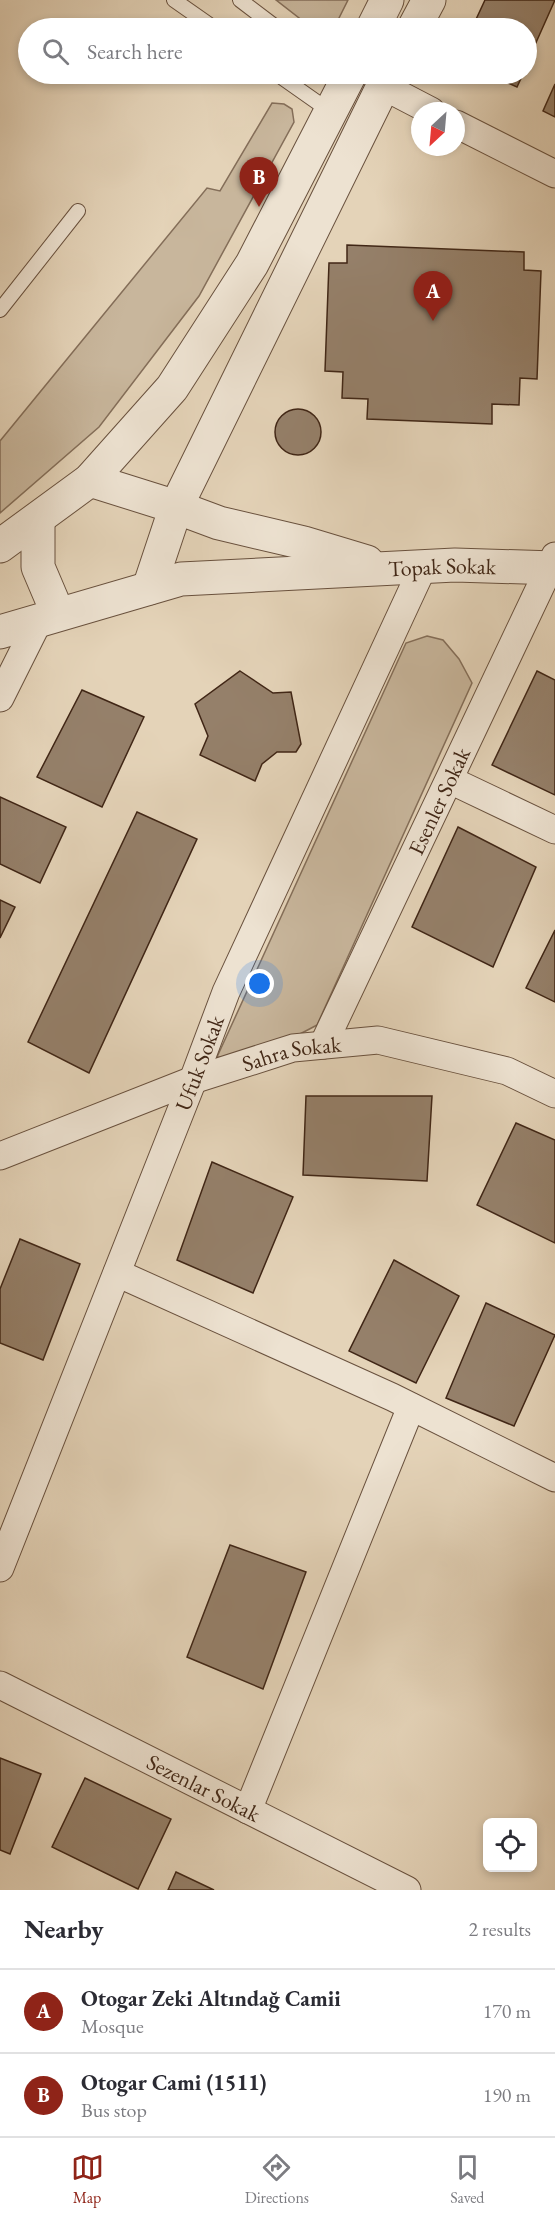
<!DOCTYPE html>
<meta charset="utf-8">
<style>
:root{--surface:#fff;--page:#f2f2f3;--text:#2b2b33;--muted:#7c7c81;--line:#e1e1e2;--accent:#8f2418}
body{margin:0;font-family:"EB Garamond",serif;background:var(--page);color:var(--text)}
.controls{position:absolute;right:18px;bottom:18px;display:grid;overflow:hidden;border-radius:9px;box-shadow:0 3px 9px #0003}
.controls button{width:54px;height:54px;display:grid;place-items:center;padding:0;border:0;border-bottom:2px solid var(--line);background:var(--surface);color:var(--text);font:30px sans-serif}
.compass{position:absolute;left:411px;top:102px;width:54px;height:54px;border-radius:50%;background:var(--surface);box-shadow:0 3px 9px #0003;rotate:206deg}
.you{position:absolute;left:260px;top:984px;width:21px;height:21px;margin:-15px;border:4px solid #fff;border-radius:50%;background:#1a73e8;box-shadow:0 0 0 9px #1a73e833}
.badge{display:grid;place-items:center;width:39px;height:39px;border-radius:50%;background:var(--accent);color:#fff;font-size:20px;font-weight:700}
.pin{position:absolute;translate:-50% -50px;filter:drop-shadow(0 2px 3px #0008)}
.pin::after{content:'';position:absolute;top:32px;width:21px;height:18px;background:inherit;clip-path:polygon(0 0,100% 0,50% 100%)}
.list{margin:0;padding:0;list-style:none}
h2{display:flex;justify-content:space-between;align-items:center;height:78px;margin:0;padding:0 24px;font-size:26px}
h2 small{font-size:20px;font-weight:400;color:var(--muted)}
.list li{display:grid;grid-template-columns:39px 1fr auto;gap:18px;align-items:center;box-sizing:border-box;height:84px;padding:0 24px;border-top:2px solid var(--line)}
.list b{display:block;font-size:22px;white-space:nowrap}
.list p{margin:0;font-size:20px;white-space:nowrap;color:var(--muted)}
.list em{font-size:20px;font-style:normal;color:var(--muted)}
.icon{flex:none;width:33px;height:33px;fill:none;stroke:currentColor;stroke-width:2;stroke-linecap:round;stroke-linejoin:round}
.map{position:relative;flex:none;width:555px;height:1890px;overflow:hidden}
.search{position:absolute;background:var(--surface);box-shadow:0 3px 9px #0003;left:18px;right:18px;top:18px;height:66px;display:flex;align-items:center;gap:15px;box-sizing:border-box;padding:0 21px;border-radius:33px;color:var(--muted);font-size:22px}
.sheet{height:246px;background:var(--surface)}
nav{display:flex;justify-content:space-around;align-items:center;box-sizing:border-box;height:84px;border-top:2px solid var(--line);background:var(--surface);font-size:16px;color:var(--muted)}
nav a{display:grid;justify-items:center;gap:3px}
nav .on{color:var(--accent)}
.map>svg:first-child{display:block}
.green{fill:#c8b69c;stroke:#846e59;stroke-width:1.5}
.building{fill:#95806a;stroke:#402616;stroke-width:1.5}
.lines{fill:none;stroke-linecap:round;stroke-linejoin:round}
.service-casing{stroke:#69513e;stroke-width:16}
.minor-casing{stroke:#69513e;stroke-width:29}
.tertiary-casing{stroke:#69513e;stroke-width:35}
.service{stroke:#ede2d1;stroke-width:14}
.minor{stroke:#ede2d1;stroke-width:27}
.tertiary{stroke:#ede2d1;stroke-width:33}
.labels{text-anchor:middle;stroke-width:4.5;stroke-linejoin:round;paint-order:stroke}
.street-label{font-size:22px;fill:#402616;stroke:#ede2d1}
</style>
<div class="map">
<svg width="555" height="1890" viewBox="0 0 555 1890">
<rect width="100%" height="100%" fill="#e4d3b8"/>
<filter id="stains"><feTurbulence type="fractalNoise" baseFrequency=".00333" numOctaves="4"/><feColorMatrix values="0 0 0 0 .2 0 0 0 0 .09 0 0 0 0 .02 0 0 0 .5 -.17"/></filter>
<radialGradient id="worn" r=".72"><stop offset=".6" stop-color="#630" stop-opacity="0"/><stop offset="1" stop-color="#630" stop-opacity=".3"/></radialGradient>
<!-- green -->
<g class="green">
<polygon points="276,0 348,0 334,28 312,28"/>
<polygon points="272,103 284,104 292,109 294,122 199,296 99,427 0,513 0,441 207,188 220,191"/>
<path d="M427,636l16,4 16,19 13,24 -155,342c-32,17 -62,34 -100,32l189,-414z"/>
</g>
<!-- building -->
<g class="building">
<polygon points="485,0 555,0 526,65 526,28 472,28"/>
<polygon points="488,74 523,74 517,87"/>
<polygon points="555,84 555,117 543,111"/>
<polygon points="347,245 524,252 524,270 541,271 537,379 520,378 519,405 492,404 492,424 367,419 368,399 342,398 343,372 325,371 329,263 347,263"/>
<circle cx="298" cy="432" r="23"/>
<polygon points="240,671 273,693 291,692 301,744 296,752 277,752 262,764 255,781 200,755 208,736 195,704"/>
<polygon points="537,671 555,680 555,795 492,765"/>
<polygon points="82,690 144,717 102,807 37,777"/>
<polygon points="0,797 66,827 40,883 0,864"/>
<polygon points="137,812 197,839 89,1073 28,1042"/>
<polygon points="458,827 536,867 493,967 412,927"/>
<polygon points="0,900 15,907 0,938"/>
<polygon points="555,930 555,1002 526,988"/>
<polygon points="306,1096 432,1096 427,1181 303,1175"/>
<polygon points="516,1123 555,1140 555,1243 477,1205"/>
<polygon points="212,1162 293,1197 253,1293 177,1260"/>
<polygon points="20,1239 80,1264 43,1360 0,1343 0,1289"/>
<polygon points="394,1260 459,1296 416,1383 349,1351"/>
<polygon points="486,1303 555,1335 514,1426 446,1398"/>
<polygon points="230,1545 306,1572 263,1689 187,1657"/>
<polygon points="0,1758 41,1774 10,1854 0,1850"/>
<polygon points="85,1778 171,1819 138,1889 52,1847"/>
<polygon points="176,1872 214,1890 168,1890"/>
</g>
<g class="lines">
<!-- service casing -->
<g class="service-casing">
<g id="service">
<polyline points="174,0 214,28"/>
<polyline points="240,0 277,28"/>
<polyline points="277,74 331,112"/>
<polyline points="0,310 78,211"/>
</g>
</g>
<!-- minor casing -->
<g class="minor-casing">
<g id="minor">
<polyline points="383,86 431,111"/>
<polyline points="456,124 555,174"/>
<polyline points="0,698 39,620"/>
<polyline points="450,780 555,830"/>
<path id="s1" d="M323,1045l232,-489"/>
<path id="s2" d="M0,1156l193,-76 100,-32 85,-8 129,31 48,23"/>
<polyline points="117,1273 392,1397 555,1478"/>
<path id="s3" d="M0,1568l193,-488 33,-88 197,-425"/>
<path id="s4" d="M0,1685l407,205"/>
<polyline points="248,1810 411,1407"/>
</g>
</g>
<!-- tertiary casing -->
<g class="tertiary-casing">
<g id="tertiary">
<polyline points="373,28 387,0"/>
<polyline points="414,28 429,0"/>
<polyline points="90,480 176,507 219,523 304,543 367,562"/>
<polyline points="38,519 38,567 58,614"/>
<polyline points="0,546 90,480 172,388 252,264 350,74"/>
<polyline points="149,588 176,507 389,74"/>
<path id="s5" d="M0,632l181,-53 274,-14 100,3"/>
</g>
</g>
<!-- service -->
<use href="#service" class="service"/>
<!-- minor -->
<use href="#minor" class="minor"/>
<!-- tertiary -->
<use href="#tertiary" class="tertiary"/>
</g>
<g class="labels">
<!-- street labels -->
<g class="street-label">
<text dy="8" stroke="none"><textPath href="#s5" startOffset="450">Topak Sokak</textPath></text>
<text dy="8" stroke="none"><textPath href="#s1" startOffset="270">Esenler Sokak</textPath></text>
<text dy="8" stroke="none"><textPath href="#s2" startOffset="310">Sahra Sokak</textPath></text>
<text dy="8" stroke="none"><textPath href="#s3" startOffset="543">Ufuk Sokak</textPath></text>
<text dy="8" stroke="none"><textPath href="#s4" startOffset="228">Sezenlar Sokak</textPath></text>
</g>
</g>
<rect width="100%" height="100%" filter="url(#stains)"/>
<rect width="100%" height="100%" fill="url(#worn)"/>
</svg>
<div class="controls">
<button><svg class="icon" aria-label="locate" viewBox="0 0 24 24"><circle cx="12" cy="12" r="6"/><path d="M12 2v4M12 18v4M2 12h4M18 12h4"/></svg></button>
</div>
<svg class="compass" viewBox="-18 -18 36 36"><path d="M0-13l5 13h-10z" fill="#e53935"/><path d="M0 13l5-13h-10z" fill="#7c7c81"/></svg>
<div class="you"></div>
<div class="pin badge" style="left:433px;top:321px">A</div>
<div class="pin badge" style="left:259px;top:207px">B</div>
<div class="search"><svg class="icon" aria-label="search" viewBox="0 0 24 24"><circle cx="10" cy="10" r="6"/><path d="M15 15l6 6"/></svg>Search here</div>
</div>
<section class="sheet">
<h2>Nearby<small>2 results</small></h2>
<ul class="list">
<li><span class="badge">A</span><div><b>Otogar Zeki Altındağ Camii</b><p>Mosque</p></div><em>170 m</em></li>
<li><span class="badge">B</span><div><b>Otogar Cami (1511)</b><p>Bus stop</p></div><em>190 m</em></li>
</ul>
</section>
<nav>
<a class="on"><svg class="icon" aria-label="map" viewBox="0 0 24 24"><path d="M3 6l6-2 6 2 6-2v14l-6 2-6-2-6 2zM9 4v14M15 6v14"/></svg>Map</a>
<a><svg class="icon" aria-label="directions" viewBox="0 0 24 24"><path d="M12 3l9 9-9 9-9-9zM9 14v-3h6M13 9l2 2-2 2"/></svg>Directions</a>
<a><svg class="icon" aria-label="saved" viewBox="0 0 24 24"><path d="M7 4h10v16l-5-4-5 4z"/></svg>Saved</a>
</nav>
